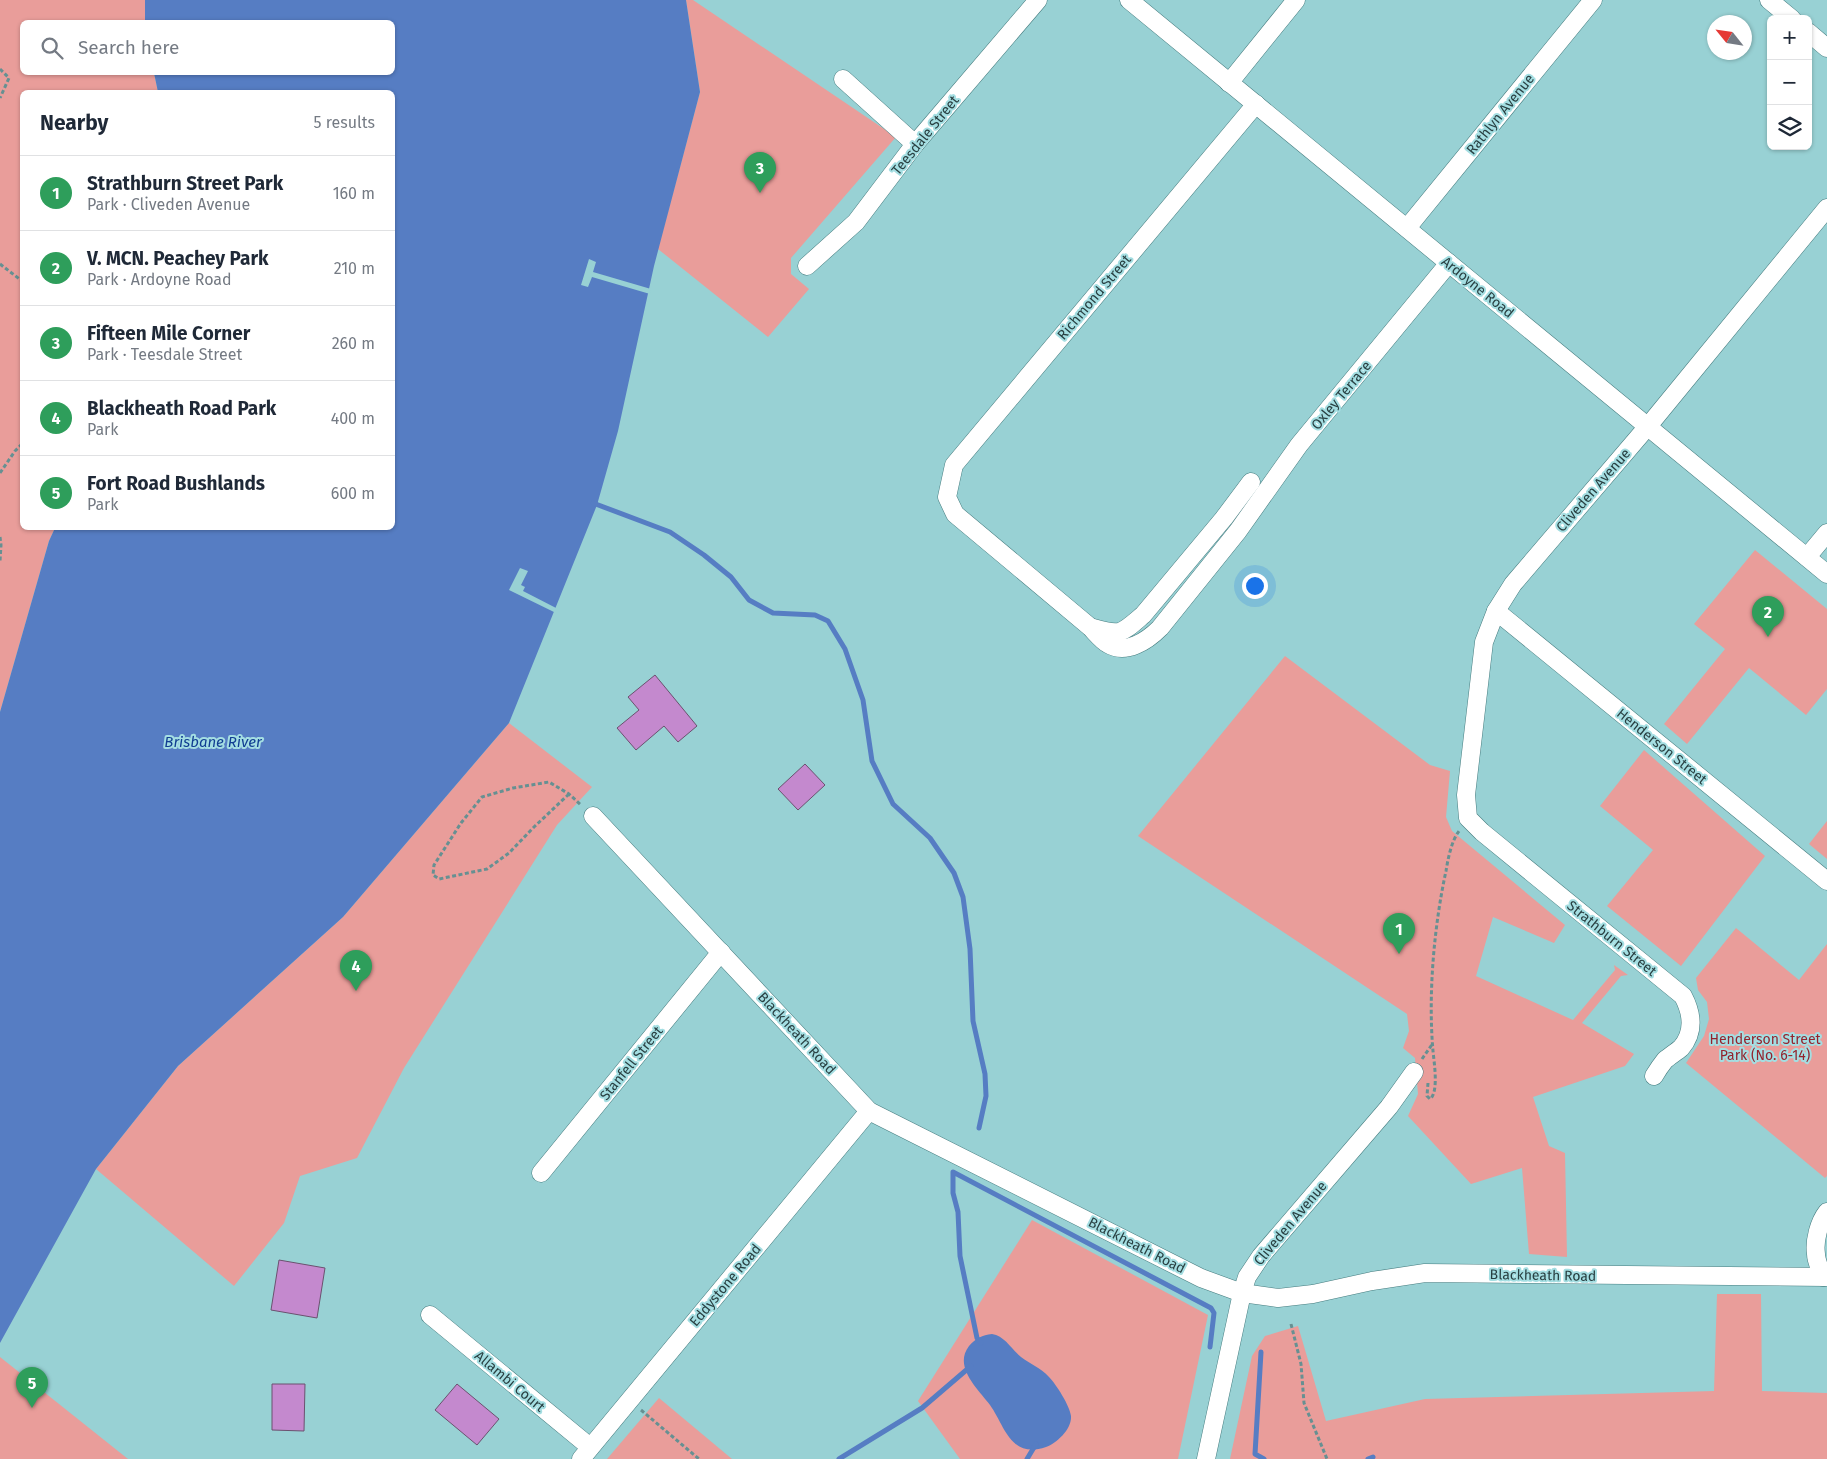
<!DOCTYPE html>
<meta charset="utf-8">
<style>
:root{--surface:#fff;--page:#f6f6f7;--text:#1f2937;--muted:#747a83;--line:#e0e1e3;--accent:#b32132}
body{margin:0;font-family:"Fira Sans",sans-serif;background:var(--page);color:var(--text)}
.controls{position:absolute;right:15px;top:15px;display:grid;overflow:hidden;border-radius:8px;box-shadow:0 1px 4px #0004}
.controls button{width:45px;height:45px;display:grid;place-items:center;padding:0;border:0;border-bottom:1px solid var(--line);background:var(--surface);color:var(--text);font:25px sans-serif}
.compass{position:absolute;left:1707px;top:15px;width:45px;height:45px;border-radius:50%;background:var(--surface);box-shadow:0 1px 4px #0004;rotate:300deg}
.you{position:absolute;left:1254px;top:585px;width:18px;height:18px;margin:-12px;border:4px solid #fff;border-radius:50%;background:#1a73e8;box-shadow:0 0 0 8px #1a73e833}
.badge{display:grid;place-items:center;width:32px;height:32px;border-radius:50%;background:var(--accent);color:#fff;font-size:16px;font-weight:700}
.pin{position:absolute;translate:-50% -41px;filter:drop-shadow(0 1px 2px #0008)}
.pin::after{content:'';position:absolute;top:26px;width:18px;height:15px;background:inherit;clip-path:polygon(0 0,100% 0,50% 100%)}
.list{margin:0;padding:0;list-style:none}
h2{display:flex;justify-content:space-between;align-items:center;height:65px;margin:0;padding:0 20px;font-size:21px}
h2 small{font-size:16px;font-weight:400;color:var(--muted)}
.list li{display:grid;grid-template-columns:32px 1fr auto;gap:15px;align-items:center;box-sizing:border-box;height:75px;padding:0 20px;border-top:1px solid var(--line)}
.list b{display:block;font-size:19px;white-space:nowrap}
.list p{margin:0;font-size:16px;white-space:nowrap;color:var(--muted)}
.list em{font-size:16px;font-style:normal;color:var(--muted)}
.icon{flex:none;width:28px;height:28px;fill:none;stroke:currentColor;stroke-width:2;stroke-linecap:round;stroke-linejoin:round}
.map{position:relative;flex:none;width:1827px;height:1459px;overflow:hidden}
.search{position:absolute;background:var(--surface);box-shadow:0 1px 4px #0004;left:20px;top:20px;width:375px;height:55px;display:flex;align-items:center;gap:12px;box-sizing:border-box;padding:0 18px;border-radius:8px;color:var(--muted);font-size:19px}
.panel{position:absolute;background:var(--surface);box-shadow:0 1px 4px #0004;left:20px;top:90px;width:375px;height:440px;border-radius:8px}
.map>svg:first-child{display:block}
.green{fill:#e99d9a}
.water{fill:#567dc3}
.pier{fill:#98d1d4}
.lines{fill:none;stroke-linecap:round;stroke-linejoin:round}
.stream{stroke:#567dc3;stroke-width:5}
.building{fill:#c489ce;stroke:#6b516f}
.street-casing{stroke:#457c7f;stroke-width:19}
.path{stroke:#669092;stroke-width:3;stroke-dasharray:4 2.5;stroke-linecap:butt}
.street{stroke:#fff;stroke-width:18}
.labels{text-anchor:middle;stroke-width:4;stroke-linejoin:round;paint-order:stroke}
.street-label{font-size:14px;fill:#294042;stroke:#a4dee2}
.park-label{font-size:14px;fill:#93232d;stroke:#a4dee2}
.water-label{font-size:15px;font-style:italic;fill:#113e92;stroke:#a4dee2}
</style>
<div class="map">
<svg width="1827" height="1459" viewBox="0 0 1827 1459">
<rect width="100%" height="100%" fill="#98d1d4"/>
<!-- green -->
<g class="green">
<polygon points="0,0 145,0 145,22 22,22 22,72 154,73 158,92 22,92 22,528 55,528 49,541 0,712"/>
<polygon points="686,0 693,0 896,137 791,258 791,274 809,289 768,337 658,249 700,92"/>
<polygon points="1755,550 1827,609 1827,689 1806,715 1749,668 1687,744 1664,724 1725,649 1694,624"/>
<polygon points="1285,656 1430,765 1450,771 1446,817 1452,831 1565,925 1554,943 1493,917 1476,976 1573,1020 1615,970 1614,965 1628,975 1621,976 1582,1023 1634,1054 1625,1066 1533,1097 1549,1146 1565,1153 1567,1257 1529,1254 1522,1168 1471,1184 1408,1116 1418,1094 1415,1058 1403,1048 1409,1031 1407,1014 1138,836"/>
<polygon points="509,723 592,787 557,825 404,1068 357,1158 300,1176 284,1223 234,1286 96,1169 178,1066 343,917"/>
<polygon points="1644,750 1765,856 1681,966 1607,906 1653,850 1600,806"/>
<polygon points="1827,821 1827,859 1809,844"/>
<polygon points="1736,928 1799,980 1827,944 1827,1176 1825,1178 1686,1063 1704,1036 1709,1019 1707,1002 1698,990 1696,978"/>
<polygon points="1032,1220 1208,1315 1178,1459 960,1459 918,1401"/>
<polygon points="1717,1294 1761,1294 1762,1391 1827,1393 1827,1459 1230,1459 1252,1356 1265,1336 1298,1326 1326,1421 1425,1399 1714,1391"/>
<polygon points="0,1357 128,1459 0,1459"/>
<polygon points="659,1398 732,1459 607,1459"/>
</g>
<!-- water -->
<g class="water">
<polygon points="145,0 686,0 700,92 654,266 618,431 597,505 509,723 343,917 178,1066 96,1169 0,1343 0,712 49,541 55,528 392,528 392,92 158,92 154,73 392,72 392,22 145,22"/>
<path d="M992,1334c13,2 19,15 29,23 9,7 20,11 28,20 7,7 21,29 22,39 1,13 -14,27 -25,31 -36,12 -41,-21 -56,-42 -12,-16 -37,-38 -21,-59 7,-8 13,-11 23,-12z"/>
</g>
<!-- pier -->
<g class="pier">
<polygon points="589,259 596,262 593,272 651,289 650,294 592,277 588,287 581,285"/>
<polygon points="520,568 528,571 521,585 525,587 523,591 558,609 556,613 509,590"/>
</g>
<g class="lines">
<!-- stream -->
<g class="stream">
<polyline points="593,503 670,532 704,555 731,577 749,600 773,613 815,615 828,621 845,649 863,700 872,761 893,804 930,838 954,873 963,897 970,949 973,1021 985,1074 986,1096 979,1128"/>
<polyline points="981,1343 977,1338 960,1256 958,1212 953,1193 953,1172 1211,1308 1214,1313 1210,1347"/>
<polyline points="1261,1352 1255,1454 1264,1459"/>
<polyline points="839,1459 922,1408 971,1366"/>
<polyline points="1027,1459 1036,1444"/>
<polyline points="1368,1459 1373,1457"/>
</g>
</g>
<!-- building -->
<g class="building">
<polygon points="655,675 697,726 678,742 664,726 636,750 617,728 639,710 628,697"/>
<polygon points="805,764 825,785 798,810 778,789"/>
<polygon points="279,1260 325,1268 317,1318 271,1310"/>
<polygon points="272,1384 305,1384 304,1431 272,1430"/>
<polygon points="457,1384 499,1419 477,1445 435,1410"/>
</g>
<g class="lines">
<!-- street casing -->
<g class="street-casing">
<g id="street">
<polyline points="1129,0 1827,574"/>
<polyline points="1769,0 1792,19"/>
<polyline points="1808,32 1827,48"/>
<polyline points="843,79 915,144"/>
<polyline points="1229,83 1296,0"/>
<path d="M1256,104l-302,361 -7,32 8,17 135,113c6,6 11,13 18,17 18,11 39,-3 52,-16l78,-97 61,-86 150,-182"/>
<polyline points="1407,228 1593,0"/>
<polyline points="807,266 856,222 915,144 1038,0"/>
<polyline points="1807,557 1827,533"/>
<polyline points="1496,611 1827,881"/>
<path d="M1093,628c28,8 28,6 50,-13l81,-97 27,-36"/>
<polyline points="593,816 869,1111 1201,1278 1242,1293 1278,1298 1313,1294 1372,1281 1425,1273 1827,1277"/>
<path d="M1654,1076c3,-5 7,-11 11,-16 5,-4 11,-8 16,-12 14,-16 11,-35 2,-52l-201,-164 -14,-14 -2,-23 18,-153 12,-31 17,-27 141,-165 173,-211"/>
<polyline points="541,1173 721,952"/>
<path d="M1823,1277c-2,-7 -7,-15 -7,-23 -2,-13 3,-32 11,-42"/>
<polyline points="430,1315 590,1447"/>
<polyline points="581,1459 869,1111"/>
<polyline points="1206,1459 1242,1293 1247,1277 1261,1256 1389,1107 1414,1072"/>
</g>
</g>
<!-- path -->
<g class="path">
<polyline points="0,69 9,78 0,98"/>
<polyline points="0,264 22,281"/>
<polyline points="0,473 15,451 22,444"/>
<polyline points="0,537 1,545 0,561"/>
<polyline points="569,794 534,827 509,853 487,869 439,879 433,875 434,865 461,823 482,797 513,788 549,782 569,794 581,805"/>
<polyline points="1422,1059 1433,1043"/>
<path d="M1428,1083l-1,13 3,3c9,-7 4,-37 3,-48 -5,-56 1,-125 13,-180 2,-12 5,-29 13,-40"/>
<polyline points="1291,1324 1301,1364 1304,1403 1327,1459"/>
<polyline points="641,1410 699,1459"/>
</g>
<!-- street -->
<use href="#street" class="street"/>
</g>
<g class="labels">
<!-- street labels -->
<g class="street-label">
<text transform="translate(1500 114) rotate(-51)" y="5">Rathlyn Avenue</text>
<text transform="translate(925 135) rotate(-51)" y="5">Teesdale Street</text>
<text transform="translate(1478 287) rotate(39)" y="5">Ardoyne Road</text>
<text transform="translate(1094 297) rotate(-50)" y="5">Richmond Street</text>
<text transform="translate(1341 395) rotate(-50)" y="5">Oxley Terrace</text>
<text transform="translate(1593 490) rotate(-49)" y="5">Cliveden Avenue</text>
<text transform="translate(1662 746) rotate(39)" y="5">Henderson Street</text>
<text transform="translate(1612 938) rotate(39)" y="5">Strathburn Street</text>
<text transform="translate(797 1033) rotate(47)" y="5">Blackheath Road</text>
<text transform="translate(631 1063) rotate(-51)" y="5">Stanfell Street</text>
<text transform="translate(1290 1223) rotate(-50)" y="5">Cliveden Avenue</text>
<text transform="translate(1137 1245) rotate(27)" y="5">Blackheath Road</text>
<text transform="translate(1543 1275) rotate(1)" y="5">Blackheath Road</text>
<text transform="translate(725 1285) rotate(-50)" y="5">Eddystone Road</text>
<text transform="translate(510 1381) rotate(40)" y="5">Allambi Court</text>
</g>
<!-- park labels -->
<g class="park-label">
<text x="1765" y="1044">Henderson Street<tspan x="1765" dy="16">Park (No. 6-14)</tspan></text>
</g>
<!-- water labels -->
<g class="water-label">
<text x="213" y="747">Brisbane River</text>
</g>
</g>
</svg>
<div class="controls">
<button>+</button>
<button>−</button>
<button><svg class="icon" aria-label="layers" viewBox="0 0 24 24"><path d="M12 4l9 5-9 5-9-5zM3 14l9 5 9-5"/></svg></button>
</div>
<svg class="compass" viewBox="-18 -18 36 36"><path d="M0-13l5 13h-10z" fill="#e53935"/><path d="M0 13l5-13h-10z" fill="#747a83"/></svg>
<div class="you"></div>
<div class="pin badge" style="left:1399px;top:954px;background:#2e9e5b">1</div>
<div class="pin badge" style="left:1768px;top:637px;background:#2e9e5b">2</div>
<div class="pin badge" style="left:760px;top:193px;background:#2e9e5b">3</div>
<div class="pin badge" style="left:356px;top:991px;background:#2e9e5b">4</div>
<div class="pin badge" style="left:32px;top:1408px;background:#2e9e5b">5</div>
<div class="search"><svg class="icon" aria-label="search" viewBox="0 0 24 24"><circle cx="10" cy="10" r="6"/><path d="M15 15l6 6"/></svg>Search here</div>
<section class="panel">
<h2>Nearby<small>5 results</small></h2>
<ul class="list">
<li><span class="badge" style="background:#2e9e5b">1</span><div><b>Strathburn Street Park</b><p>Park · Cliveden Avenue</p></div><em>160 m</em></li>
<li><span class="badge" style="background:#2e9e5b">2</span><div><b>V. MCN. Peachey Park</b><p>Park · Ardoyne Road</p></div><em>210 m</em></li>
<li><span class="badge" style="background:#2e9e5b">3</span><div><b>Fifteen Mile Corner</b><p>Park · Teesdale Street</p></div><em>260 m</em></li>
<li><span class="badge" style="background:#2e9e5b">4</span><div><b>Blackheath Road Park</b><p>Park</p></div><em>400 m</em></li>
<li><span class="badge" style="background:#2e9e5b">5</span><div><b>Fort Road Bushlands</b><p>Park</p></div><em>600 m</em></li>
</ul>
</section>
</div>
